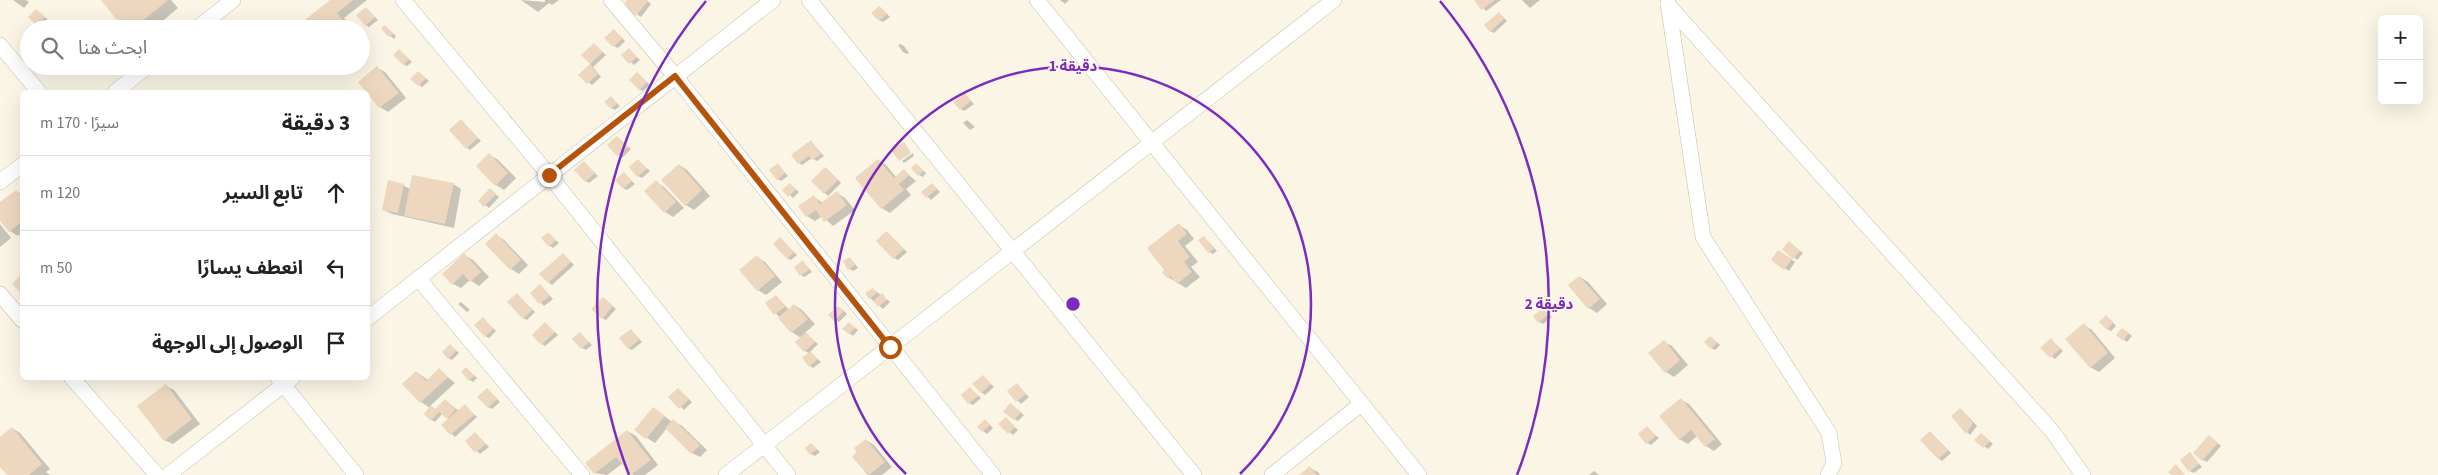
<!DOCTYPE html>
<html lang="ar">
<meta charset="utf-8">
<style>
:root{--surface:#fff;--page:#f6f6f6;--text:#222;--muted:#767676;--line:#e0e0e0}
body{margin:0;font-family:"Source Sans 3","Noto Sans Arabic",sans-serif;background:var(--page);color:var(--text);direction:rtl}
.controls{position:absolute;right:15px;top:15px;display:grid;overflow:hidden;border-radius:8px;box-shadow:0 5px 20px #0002}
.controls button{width:45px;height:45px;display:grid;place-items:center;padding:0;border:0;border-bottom:1px solid var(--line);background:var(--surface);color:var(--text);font:25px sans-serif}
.stop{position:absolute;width:15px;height:15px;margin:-11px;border:4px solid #b45309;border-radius:50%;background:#fff}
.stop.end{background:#b45309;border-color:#fff;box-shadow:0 1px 5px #0008}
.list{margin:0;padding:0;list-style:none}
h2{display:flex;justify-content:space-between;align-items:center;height:65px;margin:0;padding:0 20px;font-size:21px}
h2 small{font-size:16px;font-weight:400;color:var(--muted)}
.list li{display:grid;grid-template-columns:32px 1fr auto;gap:15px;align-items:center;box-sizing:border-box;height:75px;padding:0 20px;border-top:1px solid var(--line)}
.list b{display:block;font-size:19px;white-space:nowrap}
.list em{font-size:16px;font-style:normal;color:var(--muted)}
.icon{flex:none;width:28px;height:28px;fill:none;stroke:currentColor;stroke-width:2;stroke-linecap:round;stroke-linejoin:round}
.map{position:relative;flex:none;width:2438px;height:475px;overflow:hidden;direction:ltr}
.search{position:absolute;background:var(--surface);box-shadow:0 5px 20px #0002;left:20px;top:20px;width:350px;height:55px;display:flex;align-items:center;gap:12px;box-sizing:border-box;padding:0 18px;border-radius:28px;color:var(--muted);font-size:19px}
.panel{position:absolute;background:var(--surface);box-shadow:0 5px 20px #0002;left:20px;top:90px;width:350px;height:290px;border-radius:8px;direction:rtl}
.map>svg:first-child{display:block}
.shadow{fill:#0003}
.building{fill:#edd7bf}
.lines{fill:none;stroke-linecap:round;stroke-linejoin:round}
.street-casing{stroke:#cabdac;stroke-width:16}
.street{stroke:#fff;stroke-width:15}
.route{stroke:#b45309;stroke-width:6}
.ring{fill:none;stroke:#7b2cbf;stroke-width:2.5}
.centre{fill:#7b2cbf;stroke:#fdf8eb;stroke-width:2.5}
.ring-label{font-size:15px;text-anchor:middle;font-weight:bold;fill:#7b2cbf;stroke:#fdf8eb;stroke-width:4;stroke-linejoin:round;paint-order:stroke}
</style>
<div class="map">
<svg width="2438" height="475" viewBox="0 0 2438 475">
<rect width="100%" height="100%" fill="#faf5e5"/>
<!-- shadow -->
<g class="shadow">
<polygon points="13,0 26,0 29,2 24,8"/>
<polygon points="103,0 171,0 178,8 153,29 126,29"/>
<polygon points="332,0 367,0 344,18 353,29 314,29"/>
<polygon points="521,0 545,2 545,0 559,0 552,5 549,3 538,12"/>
<polygon points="628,0 646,0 651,4 641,17 624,5"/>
<polygon points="1060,0 1069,0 1065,4"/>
<polygon points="1476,0 1501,0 1486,11"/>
<polygon points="1522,0 1540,0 1530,8"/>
<polygon points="880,7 890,17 883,22 879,20"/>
<polygon points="366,8 378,20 369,27 366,25"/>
<polygon points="36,10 48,20 41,27 30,17"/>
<polygon points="1499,13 1507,21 1494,33 1490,31"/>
<polygon points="385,26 396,36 394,39 382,29"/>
<polygon points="614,30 625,41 618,48 614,46"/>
<polygon points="361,39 365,43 361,46"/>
<polygon points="594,44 606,55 593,67 601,77 592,85 580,75 591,64 582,55"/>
<polygon points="900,44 904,46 909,53 907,54 903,52 898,45"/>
<polygon points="399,50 412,62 407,66 403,64"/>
<polygon points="629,50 640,60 634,65 623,55"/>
<polygon points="377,68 385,72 406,98 388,112 380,107 359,82"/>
<polygon points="638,74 650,85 643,91 639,89"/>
<polygon points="422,75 429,81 422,87 419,85"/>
<polygon points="965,94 974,104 964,111 961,109"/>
<polygon points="611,98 620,106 615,110 611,108"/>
<polygon points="967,120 975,127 970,130 963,123"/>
<polygon points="461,121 481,141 470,150 467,148"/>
<polygon points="617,137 631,149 622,158 609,145"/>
<polygon points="811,142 824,156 817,161 812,158 802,165 799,163"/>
<polygon points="913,153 914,156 904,163 902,161"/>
<polygon points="489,155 497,159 516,178 504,190 496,185 477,166"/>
<polygon points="878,160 886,165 896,177 904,171 916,181 906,189 911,195 890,213 882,208"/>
<polygon points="638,161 650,171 642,178 638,176"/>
<polygon points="584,163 598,176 589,183 586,181"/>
<polygon points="679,165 687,170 710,196 694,210 686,205"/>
<polygon points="778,165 788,176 781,181 778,179"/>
<polygon points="917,165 926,173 923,177 919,175"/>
<polygon points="826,168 841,183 828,196 812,181"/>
<polygon points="624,174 635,184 627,190 623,188"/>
<polygon points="656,182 664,187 684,208 673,217 665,212 646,191"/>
<polygon points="453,184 461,189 454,228 392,214 384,210 403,185 410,189"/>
<polygon points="790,184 799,192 793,198 784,190"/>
<polygon points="932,184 940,192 931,200 923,192"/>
<polygon points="490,190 499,197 489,208 480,201"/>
<polygon points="16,191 22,195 22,232 18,236 10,231 0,219 0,204"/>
<polygon points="837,193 845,198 855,210 833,226 822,216 815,221 807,216 800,207 814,197 823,203"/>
<polygon points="0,224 11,238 0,247"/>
<polygon points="1179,225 1187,230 1194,239 1185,246 1198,262 1191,267 1200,277 1186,288 1168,277 1164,272"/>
<polygon points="887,232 907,252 898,260 894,258"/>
<polygon points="548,233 559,243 553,248 550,246"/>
<polygon points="496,235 504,240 528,265 519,274 511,269"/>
<polygon points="1204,237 1217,251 1213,254 1209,252"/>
<polygon points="780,239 797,255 791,260 787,258"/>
<polygon points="1789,243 1803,253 1797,260 1794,257"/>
<polygon points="1782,253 1795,262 1789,271 1773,260"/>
<polygon points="563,254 574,265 552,285 548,282"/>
<polygon points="464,255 473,260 489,277 479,286 470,280 461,288 453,284"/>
<polygon points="757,257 765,262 782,282 766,295 758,290 741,271"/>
<polygon points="850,258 858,268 853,271 849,269"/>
<polygon points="803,262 812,272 804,277 801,275"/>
<polygon points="21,276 22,277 22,292 14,284"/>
<polygon points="1580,277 1588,282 1607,304 1597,313 1589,308 1570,285"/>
<polygon points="541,286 553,299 544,306 532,293"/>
<polygon points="873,289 890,302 883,309 870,298"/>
<polygon points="517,295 535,312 527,320 523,318"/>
<polygon points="776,296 789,310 794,305 802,310 815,324 805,333 818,344 810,352 821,362 813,368 810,366 809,353 805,351 801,338 792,332 767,303"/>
<polygon points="607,301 616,309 606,320 602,318"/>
<polygon points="461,302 470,310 467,312 458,304"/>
<polygon points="842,309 847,314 839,322 835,320"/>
<polygon points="1543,309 1552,317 1543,324 1539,322"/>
<polygon points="483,319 496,331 489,338 485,336"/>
<polygon points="2110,319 2116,326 2111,331 2107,329"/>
<polygon points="849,323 858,330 853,336 849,333"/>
<polygon points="546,324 558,335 545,346 542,344"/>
<polygon points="2084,325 2092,330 2115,358 2099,372 2090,367"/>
<polygon points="631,330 642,342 632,350 628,348"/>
<polygon points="2126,331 2132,336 2127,342 2124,340"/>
<polygon points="580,333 592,345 586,350 582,348"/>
<polygon points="1711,337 1720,345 1715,350 1711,348"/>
<polygon points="2051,340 2063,351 2055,359 2042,348"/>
<polygon points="1664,342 1672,346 1688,365 1674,377 1666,372"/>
<polygon points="450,345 459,353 452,360 448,358"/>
<polygon points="466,368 477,378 473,382 470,380"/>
<polygon points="439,370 455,383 430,406 436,410 445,400 459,411 465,406 477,417 455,437 443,426 450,420 442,414 435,422 432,420 430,408 421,402 416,372 428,380"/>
<polygon points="983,377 994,387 985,395 981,392"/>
<polygon points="1017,385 1029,397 1021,404 1009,392"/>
<polygon points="166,386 174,390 200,424 173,444 164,440"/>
<polygon points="487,389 500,402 492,409 488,407"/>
<polygon points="678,389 692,402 684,410 670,397"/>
<polygon points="970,389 981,398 973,405 969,403"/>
<polygon points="1681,400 1689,404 1722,444 1714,451 1706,446 1697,436 1688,444 1679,439"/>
<polygon points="1014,407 1024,415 1018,421 1014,419"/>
<polygon points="654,408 672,422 681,425 707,450 700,457 692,453 667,428 655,443 647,438 636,430"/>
<polygon points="1961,409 1977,426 1970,435 1952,416"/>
<polygon points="1006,419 1018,430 1013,435 1000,424"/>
<polygon points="985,420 993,428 987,434 978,427"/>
<polygon points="12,428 20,433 50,469 46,472 50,475 8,475 0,465 0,438"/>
<polygon points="1647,428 1659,438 1651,445 1647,443"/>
<polygon points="627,431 636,436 658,465 645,475 633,475 623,463 607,475 595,473"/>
<polygon points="1930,432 1951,453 1942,461 1938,458"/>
<polygon points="476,434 489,447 480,454 467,441"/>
<polygon points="1981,434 1993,444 1988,449 1976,440"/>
<polygon points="2213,439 2221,446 2207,462 2203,460"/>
<polygon points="866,440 874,445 892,467 882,475 868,475 853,457"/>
<polygon points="811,444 820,452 815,456 811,454"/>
<polygon points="2190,454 2202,467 2194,473 2190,471"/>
<polygon points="1310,468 1318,472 1320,475 1302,475"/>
<polygon points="1594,471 1597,473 1599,475 1589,475"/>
</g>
<!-- building -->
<g class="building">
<polygon points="101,0 168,0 133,29 124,29"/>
<polygon points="330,0 353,0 337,13 350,29 313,29 305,20"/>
<polygon points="627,0 647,0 648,1 636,16 623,5"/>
<polygon points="1474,0 1495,0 1481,10"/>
<polygon points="879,6 887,14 879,21 871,13"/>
<polygon points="366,7 375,17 365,26 356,15"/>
<polygon points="36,9 45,17 36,25 28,17"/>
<polygon points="1499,12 1504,19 1490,32 1484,25"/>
<polygon points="384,25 393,34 389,37 381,29"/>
<polygon points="614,29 622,39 613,47 604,38"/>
<polygon points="594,43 603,52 590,64 581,55"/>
<polygon points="629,48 637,57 629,64 621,55"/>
<polygon points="399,49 409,59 403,65 393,55"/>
<polygon points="590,64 598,74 587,84 578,75"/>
<polygon points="377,66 399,93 379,108 358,82"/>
<polygon points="418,71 426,78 418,86 410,79"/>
<polygon points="637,72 647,82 639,90 629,80"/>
<polygon points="965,93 971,101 960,110 953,102"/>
<polygon points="611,96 617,103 611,109 604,102"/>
<polygon points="461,119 478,138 466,149 449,130"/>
<polygon points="617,136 628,147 617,156 607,145"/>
<polygon points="811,140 821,154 812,160 809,156 798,164 791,155"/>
<polygon points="904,142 911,153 899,161 891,150"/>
<polygon points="489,153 508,173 495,186 476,166"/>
<polygon points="638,159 647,169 637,177 629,167"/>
<polygon points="878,159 894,178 904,169 909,175 899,184 904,190 881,209 855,178"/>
<polygon points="584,161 595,173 585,182 574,170"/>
<polygon points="778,163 785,173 777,180 769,170"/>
<polygon points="916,163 923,171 918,176 911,168"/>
<polygon points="679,164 702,190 685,206 661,180"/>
<polygon points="825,167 838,180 824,194 811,181"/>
<polygon points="624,172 632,181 623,189 615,180"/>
<polygon points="412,175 454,183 445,224 404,216"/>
<polygon points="388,180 404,184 398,213 382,210"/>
<polygon points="656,180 676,202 664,213 644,191"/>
<polygon points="790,183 796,190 788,197 782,190"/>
<polygon points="932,183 937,189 926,198 921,192"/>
<polygon points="490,188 496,194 484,207 478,201"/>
<polygon points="16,190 22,198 22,221 9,232 0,221 0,202"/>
<polygon points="837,191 847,205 824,222 816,210 806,217 798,206 814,195 820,204"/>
<polygon points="1179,223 1187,234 1178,241 1190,257 1184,262 1192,272 1177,284 1170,276 1167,278 1162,272 1164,270 1147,248"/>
<polygon points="886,231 904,249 893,259 876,241"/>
<polygon points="548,232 556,240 549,247 541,238"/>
<polygon points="496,233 521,260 510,270 485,244"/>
<polygon points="1204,236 1214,249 1208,253 1198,240"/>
<polygon points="780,237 794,252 787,259 773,244"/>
<polygon points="1789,241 1800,251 1793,259 1782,249"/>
<polygon points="1778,250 1792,259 1784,270 1771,260"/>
<polygon points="464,253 481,272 470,282 463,274 452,285 442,274"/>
<polygon points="563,253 571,262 548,283 539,274"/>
<polygon points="757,255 775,276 757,291 739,270"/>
<polygon points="850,257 855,265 848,270 843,261"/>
<polygon points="803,260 809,270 800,276 794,267"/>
<polygon points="21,275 22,290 20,292 12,284"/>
<polygon points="1579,276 1600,299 1588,309 1568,285"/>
<polygon points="540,284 550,296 539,304 530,293"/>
<polygon points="873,288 877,293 869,299 865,293"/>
<polygon points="517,293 532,310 523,319 507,302"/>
<polygon points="882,293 887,300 878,307 873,301"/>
<polygon points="776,295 785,307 774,315 765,303"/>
<polygon points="603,297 613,306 602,319 591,309"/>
<polygon points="794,304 808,319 791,333 778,318"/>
<polygon points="838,306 844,311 834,321 828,315"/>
<polygon points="1543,308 1549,314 1538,323 1533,316"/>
<polygon points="2106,315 2113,323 2107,330 2099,322"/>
<polygon points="483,317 493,329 485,337 474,325"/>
<polygon points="545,322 555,332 541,345 532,335"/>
<polygon points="849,322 855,328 849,334 842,329"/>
<polygon points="2084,323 2108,353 2090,368 2065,339"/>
<polygon points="2122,328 2129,333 2123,341 2116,335"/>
<polygon points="631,329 639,340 628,349 619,338"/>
<polygon points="580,332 589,342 581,349 572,339"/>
<polygon points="806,332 815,342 804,352 795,342"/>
<polygon points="1710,336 1717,343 1711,349 1704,342"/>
<polygon points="2051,338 2060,349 2050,358 2040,348"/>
<polygon points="1664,340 1680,360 1665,373 1648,353"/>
<polygon points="450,344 456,351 448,359 442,352"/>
<polygon points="810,351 818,359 809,367 802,358"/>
<polygon points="466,367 474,376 469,381 461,372"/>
<polygon points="439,368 448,377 420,403 402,384 416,371 426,381"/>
<polygon points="983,375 991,384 981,393 972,384"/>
<polygon points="1017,383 1026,394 1016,402 1007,391"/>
<polygon points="166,384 192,419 164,441 137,406"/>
<polygon points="970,387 978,396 968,404 961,395"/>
<polygon points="487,388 497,399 488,408 477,397"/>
<polygon points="678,388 689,399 679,409 668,397"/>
<polygon points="1681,398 1715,439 1705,447 1691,430 1679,440 1659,416"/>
<polygon points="445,399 456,409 447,419 439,412 431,421 424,414 431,405 435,409"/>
<polygon points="1010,403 1021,412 1014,420 1003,412"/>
<polygon points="465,404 474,415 450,435 441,425"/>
<polygon points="653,407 665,416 646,439 634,430"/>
<polygon points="1960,408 1973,423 1966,434 1951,416"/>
<polygon points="1006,417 1015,427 1008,434 998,424"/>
<polygon points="673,419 700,445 691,454 665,428"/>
<polygon points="985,419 990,425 982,432 977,427"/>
<polygon points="1647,426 1656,436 1646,444 1638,434"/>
<polygon points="12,427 42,464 29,475 7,475 0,467 0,437"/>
<polygon points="627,430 651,460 631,475 616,457 594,474 585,463"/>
<polygon points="1930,431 1948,451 1938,459 1920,440"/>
<polygon points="475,432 486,444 475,453 465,441"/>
<polygon points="1981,433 1990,441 1983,448 1974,440"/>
<polygon points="2209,435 2218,443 2202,461 2193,453"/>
<polygon points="866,439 885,462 869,475 852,457 857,452 854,448"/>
<polygon points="811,443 817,449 810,455 805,448"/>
<polygon points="2190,452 2199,464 2189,472 2180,460"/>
<polygon points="2176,464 2185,475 2171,475 2168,472"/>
<polygon points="1310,466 1317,475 1299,475"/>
</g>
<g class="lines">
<!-- street casing -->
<g class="street-casing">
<g id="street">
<polyline points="403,0 549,175 788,475"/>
<polyline points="611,0 675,76 993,475"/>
<polyline points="809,0 1194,475"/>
<polyline points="1037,0 1419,475"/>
<polyline points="1668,3 1703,237 1829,433 1834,463 1828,475"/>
<polyline points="1668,5 2052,431 2083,475"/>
<polyline points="196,29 233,0"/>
<polyline points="0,45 39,92"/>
<polyline points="115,92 148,66"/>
<polyline points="0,182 22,165"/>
<polyline points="418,278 582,475"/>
<polyline points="0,294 22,320"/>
<polyline points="368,318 773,0"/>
<polyline points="72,378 157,475"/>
<polyline points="278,378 356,475"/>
<polyline points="168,475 292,378"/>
<polyline points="726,475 1334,0"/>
<polyline points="1272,475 1361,404"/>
</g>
</g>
<!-- street -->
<use href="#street" class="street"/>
</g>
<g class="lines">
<!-- route -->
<polyline class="route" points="549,175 675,76 890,347"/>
</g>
<!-- distance rings -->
<g class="ring">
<path d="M906 474A238 238 0 1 1 1240 474"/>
<path d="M629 475A476 476 0 0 1 706 1M1440 1A476 476 0 0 1 1517 475"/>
</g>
<circle cx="1073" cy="304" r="8" class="centre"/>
<g class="ring-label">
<text x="1073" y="71">1 دقيقة</text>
<text x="1549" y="309">2 دقيقة</text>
</g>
</svg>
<div class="controls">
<button>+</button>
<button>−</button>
</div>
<div class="stop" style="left:890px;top:347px"></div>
<div class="stop end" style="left:549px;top:175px"></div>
<div class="search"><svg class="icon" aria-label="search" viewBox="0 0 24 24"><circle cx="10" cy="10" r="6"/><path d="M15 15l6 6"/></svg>ابحث هنا</div>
<section class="panel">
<h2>3 دقيقة<small>سيرًا · 170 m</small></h2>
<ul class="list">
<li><svg class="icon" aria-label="ahead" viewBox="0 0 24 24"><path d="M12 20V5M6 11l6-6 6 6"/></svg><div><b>تابع السير</b></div><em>120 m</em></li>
<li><svg class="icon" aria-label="left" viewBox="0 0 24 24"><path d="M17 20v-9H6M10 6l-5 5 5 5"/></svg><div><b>انعطف يسارًا</b></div><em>50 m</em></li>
<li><svg class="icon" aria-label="arrive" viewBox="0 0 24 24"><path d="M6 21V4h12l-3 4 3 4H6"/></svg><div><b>الوصول إلى الوجهة</b></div></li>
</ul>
</section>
</div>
